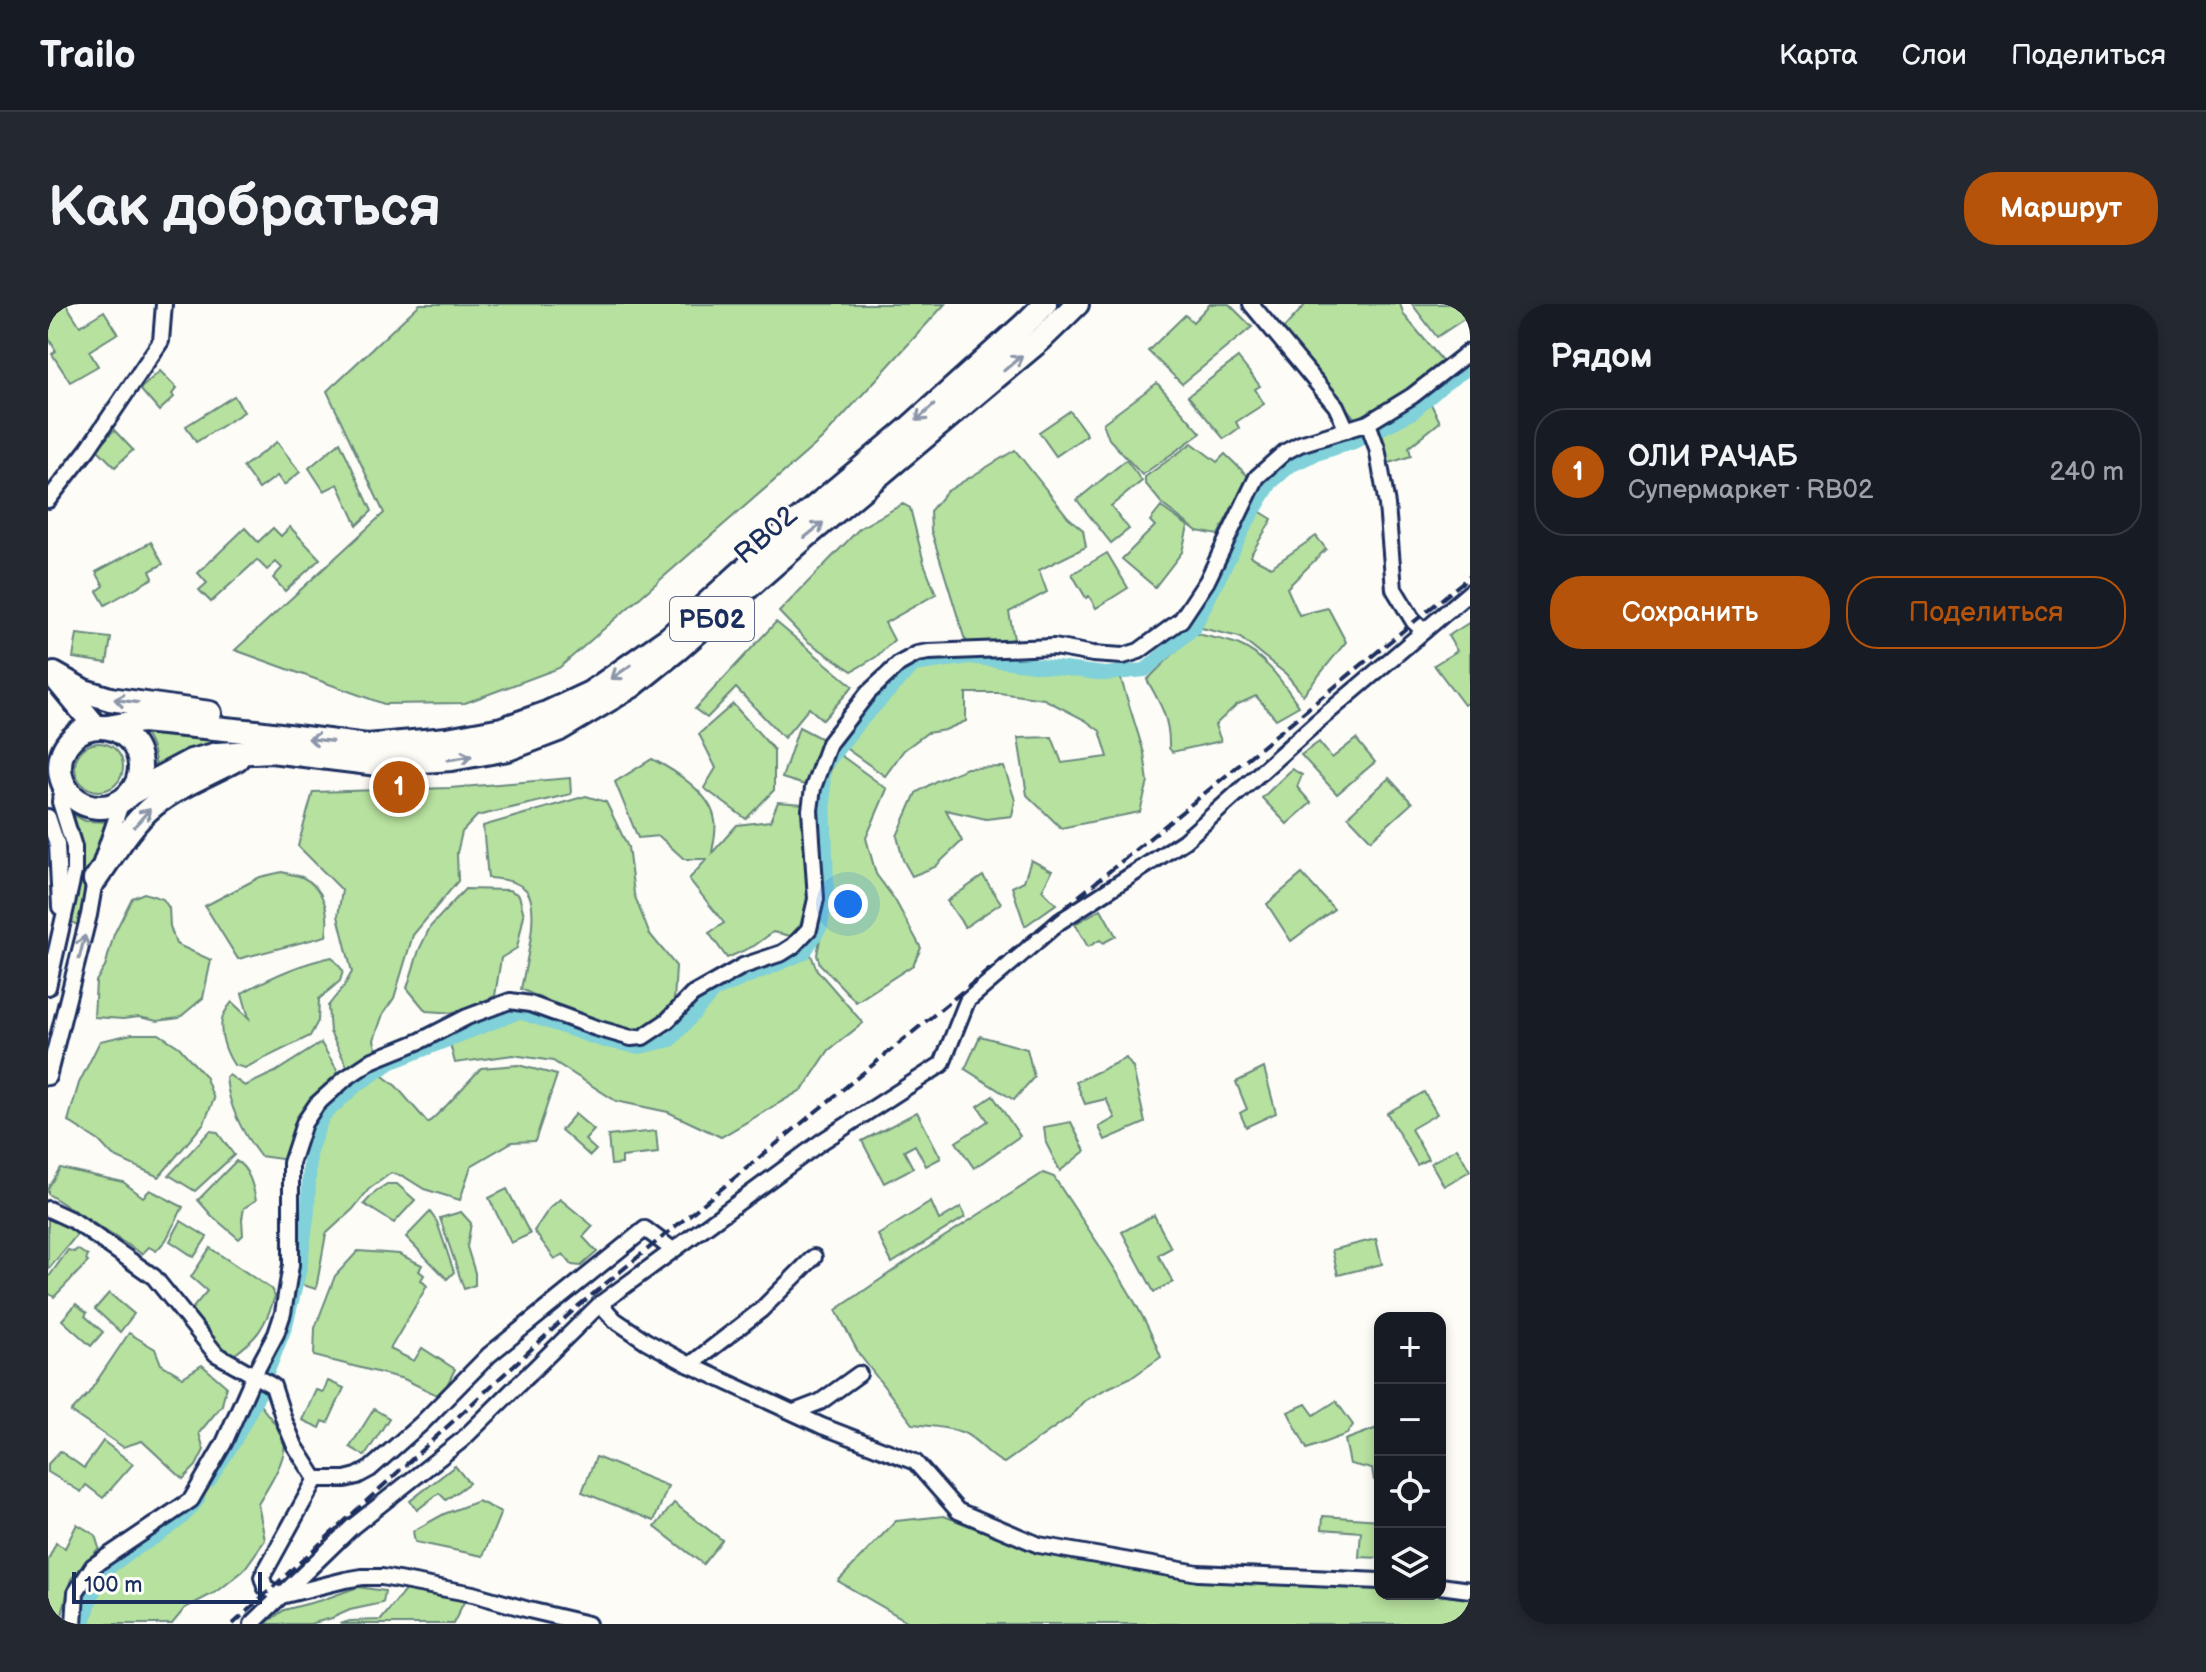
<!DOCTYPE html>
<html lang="ru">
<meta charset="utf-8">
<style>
:root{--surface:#171b24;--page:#242831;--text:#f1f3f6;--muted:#9ea1a6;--line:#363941;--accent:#b45309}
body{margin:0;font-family:"Balsamiq Sans",sans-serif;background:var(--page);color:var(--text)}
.controls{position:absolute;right:24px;bottom:24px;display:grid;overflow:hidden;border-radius:16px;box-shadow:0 4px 12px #0003}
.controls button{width:72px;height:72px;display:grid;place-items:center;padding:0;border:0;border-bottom:2px solid var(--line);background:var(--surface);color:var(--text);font:40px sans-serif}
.scale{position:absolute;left:24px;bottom:20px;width:190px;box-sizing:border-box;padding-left:8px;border:4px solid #1b2f5e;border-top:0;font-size:22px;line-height:28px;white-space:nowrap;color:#1b2f5e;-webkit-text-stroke:6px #fdfcf7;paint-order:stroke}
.you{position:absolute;left:800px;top:600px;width:28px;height:28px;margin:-20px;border:6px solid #fff;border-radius:50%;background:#1a73e8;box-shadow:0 0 0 12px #1a73e833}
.badge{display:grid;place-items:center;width:52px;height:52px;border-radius:50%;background:var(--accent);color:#fff;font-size:26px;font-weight:700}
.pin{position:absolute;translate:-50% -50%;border:4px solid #fff;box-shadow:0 2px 8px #0006}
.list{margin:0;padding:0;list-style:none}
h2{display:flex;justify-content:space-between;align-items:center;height:104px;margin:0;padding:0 32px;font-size:34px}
h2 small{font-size:26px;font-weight:400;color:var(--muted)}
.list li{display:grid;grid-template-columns:52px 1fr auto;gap:24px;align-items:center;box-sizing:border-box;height:128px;margin:0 16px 16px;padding:0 16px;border:2px solid var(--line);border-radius:32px}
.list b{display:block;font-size:30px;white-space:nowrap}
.list p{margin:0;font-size:26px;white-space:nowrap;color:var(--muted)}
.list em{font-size:26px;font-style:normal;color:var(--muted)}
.actions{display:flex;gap:16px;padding:24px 32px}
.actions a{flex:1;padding:18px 0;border:2px solid var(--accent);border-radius:32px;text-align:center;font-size:28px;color:var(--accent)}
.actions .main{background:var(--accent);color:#fff}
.icon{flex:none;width:44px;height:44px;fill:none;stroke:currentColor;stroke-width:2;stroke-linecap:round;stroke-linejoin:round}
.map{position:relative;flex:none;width:1422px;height:1320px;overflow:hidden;border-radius:32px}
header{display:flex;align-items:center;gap:48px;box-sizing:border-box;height:112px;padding:0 40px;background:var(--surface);border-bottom:2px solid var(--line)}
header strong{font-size:38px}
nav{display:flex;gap:44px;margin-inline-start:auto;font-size:28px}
.intro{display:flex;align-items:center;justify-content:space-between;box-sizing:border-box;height:192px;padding:0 48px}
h1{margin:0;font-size:56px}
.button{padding:20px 36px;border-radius:32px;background:var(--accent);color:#fff;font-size:28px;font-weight:700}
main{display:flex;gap:48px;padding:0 48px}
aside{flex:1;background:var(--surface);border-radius:32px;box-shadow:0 4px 12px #0003}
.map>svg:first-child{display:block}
.green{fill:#b7e19e;stroke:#69887e;stroke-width:2}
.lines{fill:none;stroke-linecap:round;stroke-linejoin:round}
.canal{stroke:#80d1d9;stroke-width:14}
.minor-casing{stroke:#1b2f5e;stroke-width:20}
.highway-casing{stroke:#1b2f5e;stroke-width:28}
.minor{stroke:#fdfcf7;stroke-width:14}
.highway{stroke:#fdfcf7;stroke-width:22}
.rail{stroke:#1b2f5e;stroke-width:4;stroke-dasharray:12 6;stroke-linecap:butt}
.oneway{stroke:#8c96aa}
.labels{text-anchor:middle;stroke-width:6;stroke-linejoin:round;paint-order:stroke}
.shield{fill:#fdfcf7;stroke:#5f6c8c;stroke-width:2}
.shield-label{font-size:26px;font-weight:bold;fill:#1b2f5e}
.street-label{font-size:28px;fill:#1b2f5e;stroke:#fdfcf7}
</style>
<header>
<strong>Trailo</strong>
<nav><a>Карта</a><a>Слои</a><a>Поделиться</a></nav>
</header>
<div class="intro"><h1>Как добраться</h1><a class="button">Маршрут</a></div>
<main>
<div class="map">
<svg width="1422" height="1320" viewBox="0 0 1422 1320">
<rect width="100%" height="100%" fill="#fdfcf7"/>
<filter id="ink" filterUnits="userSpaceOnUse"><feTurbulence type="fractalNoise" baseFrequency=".0125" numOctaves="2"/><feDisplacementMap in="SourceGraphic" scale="16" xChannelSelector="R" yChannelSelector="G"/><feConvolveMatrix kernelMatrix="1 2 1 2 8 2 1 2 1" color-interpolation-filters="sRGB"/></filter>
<g filter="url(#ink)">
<!-- green -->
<g class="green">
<polygon points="0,0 18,0 32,22 56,7 70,29 41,47 50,62 22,78 4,50 8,47 0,33"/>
<polygon points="372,0 897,0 774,135 511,364 417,399 336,400 187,346 336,209 279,87"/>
<polygon points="1162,0 1181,0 1204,23 1134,80 1100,47 1137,11 1145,18"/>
<polygon points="1258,0 1352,0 1356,11 1397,60 1361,93 1308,116 1235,25"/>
<polygon points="1364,0 1422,0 1422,11 1389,33"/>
<polygon points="1190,54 1212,82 1207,85 1216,100 1188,118 1191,124 1176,135 1140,92"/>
<polygon points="112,67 129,84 124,90 126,93 111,107 92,85"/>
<polygon points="1109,79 1153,129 1094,171 1061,135 1055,119"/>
<polygon points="186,92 196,108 148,138 138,122"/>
<polygon points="1382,98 1392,118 1361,143 1363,152 1338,160 1330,132 1366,112"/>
<polygon points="1022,107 1039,131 1008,152 991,128"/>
<polygon points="66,126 85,146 67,163 49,145"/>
<polygon points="229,138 252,168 236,181 229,172 211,185 195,163"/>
<polygon points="292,138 324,207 309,221 290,180 276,187 261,164"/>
<polygon points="1144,139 1169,158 1177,150 1200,172 1170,231 1149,227 1115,201 1097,179 1097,173"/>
<polygon points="967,146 1020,213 1035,226 1038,243 991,266 999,288 961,308 966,335 923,345 916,333 883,226 882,207 898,188"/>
<polygon points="1078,156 1094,177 1063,202 1081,225 1063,239 1029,196"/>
<polygon points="855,200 862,204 876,259 888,290 837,319 846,336 828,353 804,367 759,337 731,308 812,224"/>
<polygon points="1113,203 1140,222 1134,248 1107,283 1074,255 1107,222 1102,217"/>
<polygon points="1208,205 1224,215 1202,252 1223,263 1268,232 1278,245 1239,284 1251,311 1280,304 1298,338 1255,391 1238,370 1191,333 1149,323"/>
<polygon points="242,223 272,255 237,287 225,274 234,264 228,258 219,266 209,256 163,298 151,286 159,279 150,269 197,224 210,238 225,224 233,232"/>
<polygon points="103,238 115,260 102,267 105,274 57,301 49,287 56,282 48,268"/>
<polygon points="1059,249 1080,284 1048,304 1041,292 1038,294 1024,270"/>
<polygon points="728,318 805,382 775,416 761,404 736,434 688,384 659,414 647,405"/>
<polygon points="1422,318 1422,397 1416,401 1386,361 1409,347 1400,332"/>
<path d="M1146,329c14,4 30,6 43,11 28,11 46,39 62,62l-23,13 -20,-23 -20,9 -21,20 6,16 -49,11 -3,-4c1,-28 -8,-44 -22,-68z"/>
<polygon points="29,330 63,334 59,359 25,354"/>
<polygon points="919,355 1055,372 1072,372 1096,449 1100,478 1092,508 1013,524 979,491 970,434 1004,433 1014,459 1060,453 1052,427 1037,416 996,395 951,389 918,389 918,417 897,426 879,429 856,446 837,472 796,443 810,423 868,363"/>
<polygon points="685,400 726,446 726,486 698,515 656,484 668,464 651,430"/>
<path d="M92,423l126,16 -110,28c-1,-18 -5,-30 -16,-44z"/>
<polygon points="751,423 778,437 760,482 734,474"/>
<polygon points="1308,435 1327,458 1289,490 1253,451 1271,438 1284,454"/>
<circle cx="51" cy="463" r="24"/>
<path d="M791,450l48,35 -21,49 10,36 19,26 26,48 -8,17 -57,37 -36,-38 -3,-9c4,-24 12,-50 12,-74 0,-38 -14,-95 10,-127z"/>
<path d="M604,455c22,11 60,35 63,62 2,10 -2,22 -3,32l25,-28 33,-4 8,-19 25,2 10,101 -13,33 -27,-6 -19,14 -27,12 -18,-25 15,-10 -35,-44 18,-20h-23l-25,-23 -21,2 -23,-56z"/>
<polygon points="956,463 967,496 964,512 938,515 898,506 914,537 887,563 864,572 855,556 849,532 868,489 888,477 919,464"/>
<polygon points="1244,465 1254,471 1249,483 1263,499 1239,520 1214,494"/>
<polygon points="522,474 523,490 429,512 414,528 409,549 410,577 365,631 346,694 335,710 326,736 330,752 301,766 282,728 280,702 296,682 304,668 290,612 294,586 250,542 265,488 402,484"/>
<polygon points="1341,474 1364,499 1323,536 1300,512"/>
<path d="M538,492l20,6 22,45 6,47 15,39 27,33 -2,36 -14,21 -34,10 -33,-10 -72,-34c4,-22 21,-84 4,-100 -10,-9 -25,-10 -37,-11l-5,-52z"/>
<path d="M26,511l11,6 25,1 -18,43 -15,60 -5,-3c7,-39 10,-68 2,-107z"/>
<polygon points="983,556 1004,567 994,586 1008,600 977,622 964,583 976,577"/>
<path d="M234,568c6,2 14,3 20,5 23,11 28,36 24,59l-88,23 -33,-53 55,-29z"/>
<polygon points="1254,570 1286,605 1243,637 1219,600"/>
<polygon points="935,572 953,599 917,623 899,597"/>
<polygon points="417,585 461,586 471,591 476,611 469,644 453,654 447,692 408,709 378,707 359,684 371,646 382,623"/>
<polygon points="96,589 115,595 121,604 122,622 128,640 163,656 155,694 131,714 109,717 91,713 75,715 46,713 48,677 57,663 66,630 84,594"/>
<polygon points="1053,605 1068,632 1055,639 1052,636 1040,643 1027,620"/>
<polygon points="758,651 763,651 769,666 815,719 781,746 755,785 673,833 620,808 568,797 505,757 465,751 407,759 400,732 435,718 470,710 552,738 591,745 623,738 642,712 666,689 722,668"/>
<path d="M284,653l11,14 -3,10 -21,18 -1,22 -8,15 -65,32 -11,-3c-8,-12 -15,-31 -12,-45 1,-7 6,-13 10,-18l17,16 -7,-25c30,-17 57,-29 90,-36z"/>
<polygon points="84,730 111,730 131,743 157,772 166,795 156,819 111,873 65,852 51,837 20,817 31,779 52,737"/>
<polygon points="932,732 979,745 986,773 966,796 917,765"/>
<path d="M273,739l21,35 -41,37 -13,45 -28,-4c-17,-22 -31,-50 -34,-78l3,-3 16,11 30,-14z"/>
<polygon points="1078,754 1085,764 1097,819 1057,836 1051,823 1067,814 1058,795 1037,800 1028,778"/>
<polygon points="470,761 509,771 487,837 464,838 423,862 412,896 376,885 355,872 343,869 321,885 305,905 278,930 268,985 251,980 261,907 263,848 276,813 308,784 331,769 348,782 380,819 399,801 433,764"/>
<polygon points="1216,764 1228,809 1198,823 1192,809 1199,805 1188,778"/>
<polygon points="1376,788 1389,810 1363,825 1380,855 1369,861 1339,809"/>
<polygon points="945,792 972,832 926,864 908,838 940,817 930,802"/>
<polygon points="869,808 893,854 878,862 867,841 856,847 865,864 836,879 814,837"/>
<polygon points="527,810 546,826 537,836 548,846 542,852 513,826"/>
<polygon points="1023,818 1037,847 1012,867 998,839 996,823"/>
<polygon points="162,827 169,828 186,851 147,887 121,871"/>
<polygon points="608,827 610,849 574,853 574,860 563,861 560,832"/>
<polygon points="1409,844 1422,867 1396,882 1383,859"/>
<path d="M188,857c13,7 17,25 20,39l-12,8 -2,11 1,16 -4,4 -27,-23 -14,-16z"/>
<polygon points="12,864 75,878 95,893 102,886 135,903 118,936 108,947 101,943 94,950 0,890 0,884"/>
<path d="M995,869l11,4c37,59 82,115 107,180l-27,19 -28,13 -23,13 -12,14 -67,47c-15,-6 -25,-23 -40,-30 -13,-6 -37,-7 -51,-9l-54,-70 -23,-44 80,-55z"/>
<polygon points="339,880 349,880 367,896 346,919 316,900 328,887"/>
<polygon points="459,885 482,930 463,939 441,894"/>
<polygon points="512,895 545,922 535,933 549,948 533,962 524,961 515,950 507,955 486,927 501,905"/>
<polygon points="883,898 891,916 913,903 917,913 844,959 830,931"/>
<polygon points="382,908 389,918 406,968 399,975 358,933"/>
<polygon points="413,908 423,919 419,943 427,969 427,981 416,985 392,914"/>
<polygon points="1106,911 1123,944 1110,951 1125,978 1106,988 1074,928"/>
<polygon points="0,913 12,915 32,927 0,966"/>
<polygon points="133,917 159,933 146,953 122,937"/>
<polygon points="1328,935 1334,960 1290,971 1284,946"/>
<path d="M162,944l61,41 4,7c-10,31 -18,43 -44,61l-19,-18 -21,-29 16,-19 -16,-14z"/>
<polygon points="29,945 40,952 38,956 40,958 6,993 0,989 0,974 20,946 26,948"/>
<polygon points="310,947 351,950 374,961 371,967 376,971 373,976 379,982 342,1045 366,1057 374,1044 407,1065 393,1093 356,1075 266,1052 267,1024 287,972"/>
<polygon points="61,989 86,1010 72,1028 47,1005"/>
<polygon points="28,1000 39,1009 37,1012 55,1028 43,1042 14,1016"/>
<polygon points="81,1029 107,1045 113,1060 135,1073 154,1061 178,1082 174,1101 151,1129 156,1146 148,1162 135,1175 94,1137 75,1143 23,1108 40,1090"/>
<polygon points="280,1077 296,1084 280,1119 275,1117 272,1124 254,1116 268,1086 275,1088"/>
<polygon points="1288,1097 1305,1121 1299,1130 1259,1145 1240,1108 1258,1100 1266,1111"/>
<path d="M210,1098c7,10 23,27 26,37 5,17 -17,50 -26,65l7,36 -22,31 -25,20 -33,17 -13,16h-85l3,-17 21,-34 57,-41 29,-26 40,-61z"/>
<polygon points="326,1105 341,1114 317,1152 302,1143"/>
<polygon points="1332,1123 1332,1174 1326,1176 1324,1165 1302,1160 1297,1136"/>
<polygon points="55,1137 85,1160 55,1194 38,1181 33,1188 0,1168 0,1160 12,1147 36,1164"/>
<polygon points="548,1153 620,1182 606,1217 534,1188"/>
<polygon points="407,1162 421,1179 398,1196 391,1189 369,1206 362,1197"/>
<polygon points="430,1197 453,1208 435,1252 367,1238 365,1227 396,1210"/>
<polygon points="626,1199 674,1236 655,1260 607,1223"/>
<polygon points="896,1212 989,1248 1142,1275 1325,1284 1332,1284 1332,1290 1382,1290 1422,1295 1422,1320 864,1320 790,1277 848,1217"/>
<polygon points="1275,1212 1332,1216 1332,1254 1311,1253 1313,1228 1274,1225"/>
<polygon points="29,1220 47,1231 51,1244 23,1275 14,1311 6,1320 0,1320 0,1256 8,1239 17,1244"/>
<polygon points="310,1283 337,1287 335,1299 302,1306 284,1314 262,1320 217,1320 236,1306 274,1296"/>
<polygon points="358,1285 417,1296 405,1320 292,1320 302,1317 333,1316"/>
</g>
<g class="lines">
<!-- canal -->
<g class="canal">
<polyline points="161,1177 186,1138 211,1090 238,1021 252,964 260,907 262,847 275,812 308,782 344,758 471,708 553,736 592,743 623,736 666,687 756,649 773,622 779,581 775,464 809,421 866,361 921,353 1057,370 1097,366 1146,324 1198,220 1223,179 1242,162 1268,150 1306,138 1364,109 1394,82 1422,63"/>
<path d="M36,1320c4,-17 12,-45 25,-56 29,-25 67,-36 89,-69"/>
</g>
<!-- minor casing -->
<g class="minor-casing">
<g id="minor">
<polyline points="1203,0 1288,102 1299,126"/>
<polyline points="1320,119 1329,144 1339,201 1346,285 1366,318 1376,327"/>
<polyline points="0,196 40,145 113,37 116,0"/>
<polyline points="0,513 9,540 12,603"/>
<polyline points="0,683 26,568 26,543 12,498 14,479"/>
<polyline points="0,773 41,611 47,576 74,497"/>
<polyline points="0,905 26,917 106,973 168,1050 225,1082 236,1116 247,1142 268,1175 214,1273 217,1283 233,1292 297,1276 314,1273 334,1273 425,1290 481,1306 540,1320"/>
<polyline points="552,1000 567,1016 598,1037 642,1061 774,1122 867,1158 910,1207 991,1241 1150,1269 1332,1277"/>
<polyline points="642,1061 713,1006 766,953"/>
<polyline points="746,1108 772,1098 811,1070"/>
<polyline points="268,1175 297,1175 309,1172 322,1165 374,1119 441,1051 597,925 625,946"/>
<polyline points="1392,1282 1422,1286"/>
<polyline points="26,1320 28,1288 45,1262 143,1196 176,1139 206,1071 228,1030 235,1009 243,961 243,859 256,819 269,800 298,774 325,756 372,737 419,713 462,697 482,700 548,724 583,734 595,733 619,717 644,691 695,662 734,649 745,642 761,625 768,595 762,506 765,484 781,439 820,389 851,360 869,350 881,348 1006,343 1045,350 1075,352 1091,347 1133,316 1159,277 1209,173 1237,148 1252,140 1320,119 1364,92 1422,47"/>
<polyline points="204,1320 304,1223 414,1136 552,1000 773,838 894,760 919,697 1011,618 1136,537 1270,417 1422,288"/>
</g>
</g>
<!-- highway casing -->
<g class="highway-casing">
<g id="highway">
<polyline points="6,370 36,387 62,395 162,409"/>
<polyline points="10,377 47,422"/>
<circle cx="52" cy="463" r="40"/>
<polyline points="60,423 94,417 115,419 208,428 319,442 399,435 454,425 499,409 542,389 621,334 749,218 859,126 976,21 997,0"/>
<polyline points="83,489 143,457 170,450 223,447 330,460 404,455 460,445 510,426 584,382 630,345 761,230 992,36 1029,0"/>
<path d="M47,576c18,-25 35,-56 59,-75 25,-20 56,-31 83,-46"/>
</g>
</g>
<!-- minor -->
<use href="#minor" class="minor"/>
<!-- highway -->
<use href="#highway" class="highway"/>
<!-- rail -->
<polyline class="rail" points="185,1320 529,1003 1422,272"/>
</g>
<!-- one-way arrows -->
<defs><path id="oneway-shaft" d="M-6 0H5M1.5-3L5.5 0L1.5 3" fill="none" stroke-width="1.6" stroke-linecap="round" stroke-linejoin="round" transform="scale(2)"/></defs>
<g class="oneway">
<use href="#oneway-shaft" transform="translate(965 59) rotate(-40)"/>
<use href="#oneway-shaft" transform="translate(877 109) rotate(138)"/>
<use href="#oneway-shaft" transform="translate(766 226) rotate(-39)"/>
<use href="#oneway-shaft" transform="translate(573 368) rotate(145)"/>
<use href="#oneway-shaft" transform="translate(78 397) rotate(-172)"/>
<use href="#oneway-shaft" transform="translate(272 436) rotate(-173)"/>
<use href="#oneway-shaft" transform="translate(412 454) rotate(-9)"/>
<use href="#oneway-shaft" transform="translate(94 514) rotate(-49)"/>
<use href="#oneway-shaft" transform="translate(34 643) rotate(-76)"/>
</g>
</g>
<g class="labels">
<!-- shield labels -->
<rect class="shield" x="622" y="293" width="84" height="44" rx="6"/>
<g class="shield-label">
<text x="664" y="324">РБ02</text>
</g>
<!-- street labels -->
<g class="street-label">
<text transform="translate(717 230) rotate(-41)" y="10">RB02</text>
</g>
</g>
</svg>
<div class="controls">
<button>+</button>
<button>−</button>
<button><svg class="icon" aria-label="locate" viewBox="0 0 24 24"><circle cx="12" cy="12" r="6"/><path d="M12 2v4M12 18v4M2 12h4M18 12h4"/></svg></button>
<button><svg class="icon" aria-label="layers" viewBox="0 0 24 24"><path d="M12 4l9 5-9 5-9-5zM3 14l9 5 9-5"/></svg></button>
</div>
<div class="scale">100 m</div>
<div class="you"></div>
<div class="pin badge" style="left:351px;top:483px">1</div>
</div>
<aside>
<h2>Рядом<small></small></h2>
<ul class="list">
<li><span class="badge">1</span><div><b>ОЛИ РАЧАБ</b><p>Супермаркет · RB02</p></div><em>240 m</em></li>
</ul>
<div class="actions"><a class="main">Сохранить</a><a>Поделиться</a></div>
</aside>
</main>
